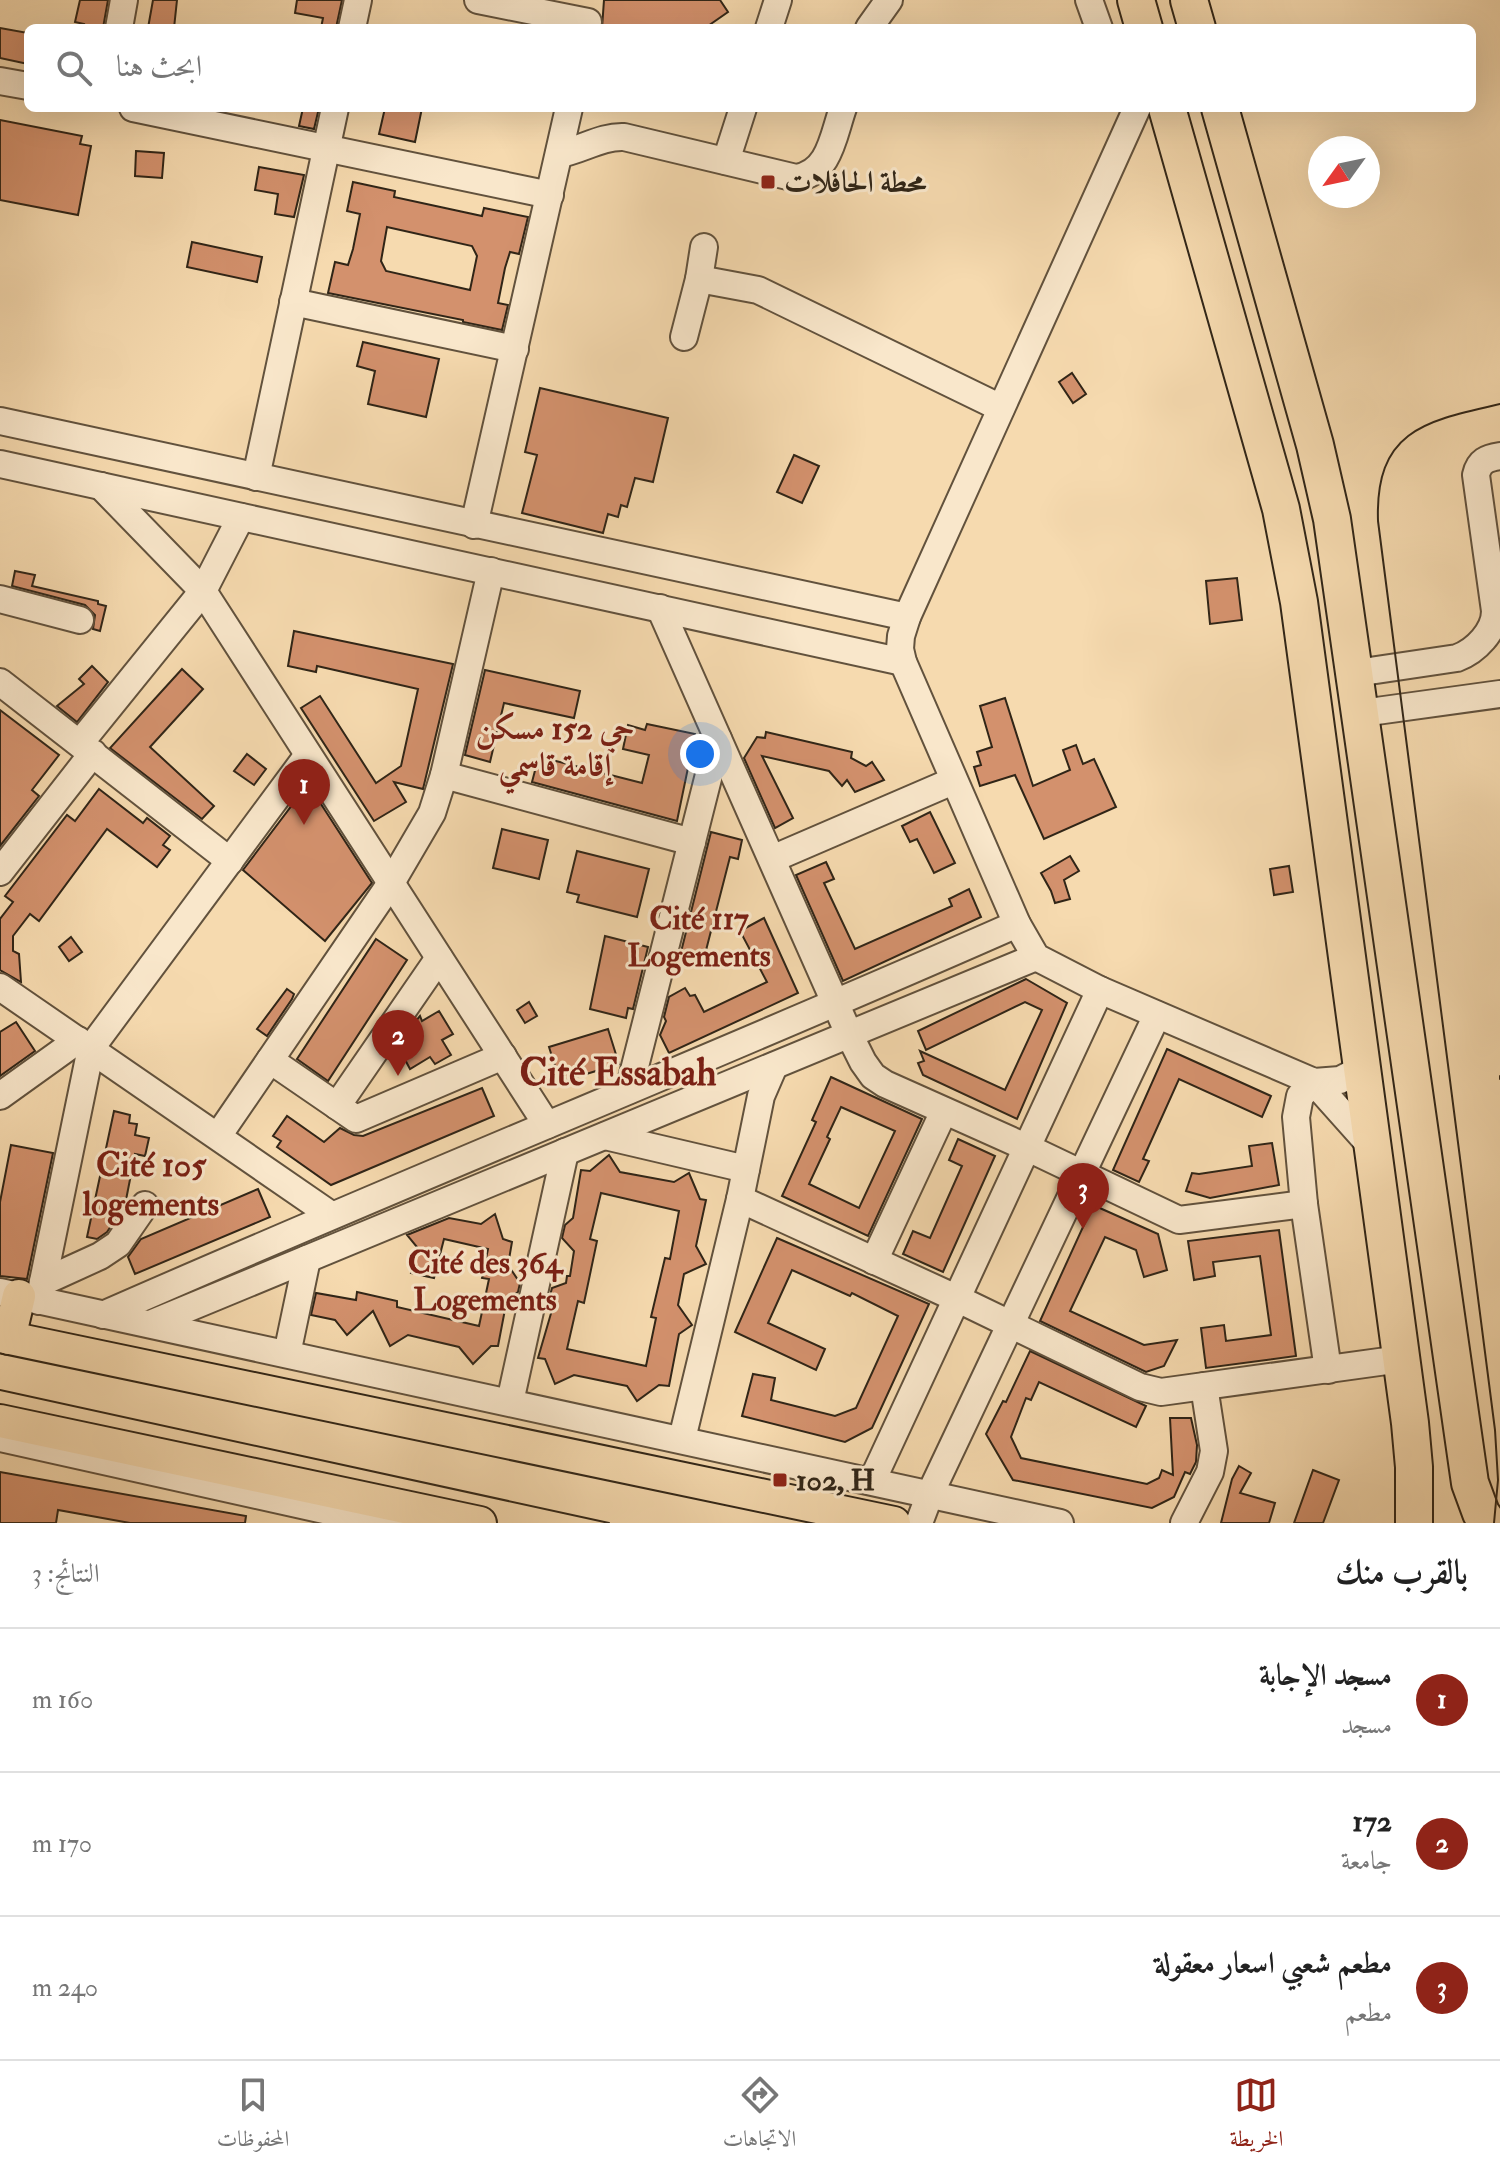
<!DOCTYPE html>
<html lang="ar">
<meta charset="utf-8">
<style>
:root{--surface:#fff;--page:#f6f6f6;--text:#222;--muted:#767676;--line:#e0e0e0;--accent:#8f2418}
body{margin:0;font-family:"IM FELL Double Pica",Amiri,serif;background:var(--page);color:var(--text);direction:rtl}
.compass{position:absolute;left:1308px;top:136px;width:72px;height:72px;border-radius:50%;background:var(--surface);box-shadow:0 8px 32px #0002;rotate:237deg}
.you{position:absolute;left:700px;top:754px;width:28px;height:28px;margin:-20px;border:6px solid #fff;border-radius:50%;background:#1a73e8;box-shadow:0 0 0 12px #1a73e833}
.badge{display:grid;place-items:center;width:52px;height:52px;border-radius:50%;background:var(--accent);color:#fff;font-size:26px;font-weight:700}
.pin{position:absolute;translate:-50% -66px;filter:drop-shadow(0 2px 4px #0008)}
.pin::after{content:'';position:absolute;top:42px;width:28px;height:24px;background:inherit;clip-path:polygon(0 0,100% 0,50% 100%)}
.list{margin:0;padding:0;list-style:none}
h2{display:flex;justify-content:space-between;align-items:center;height:104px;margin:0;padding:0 32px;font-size:34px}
h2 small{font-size:26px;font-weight:400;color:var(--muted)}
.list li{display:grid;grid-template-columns:52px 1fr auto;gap:24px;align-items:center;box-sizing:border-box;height:144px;padding:0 32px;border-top:2px solid var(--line)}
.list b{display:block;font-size:30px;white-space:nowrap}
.list p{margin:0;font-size:26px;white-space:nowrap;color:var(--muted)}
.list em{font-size:26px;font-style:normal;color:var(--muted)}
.icon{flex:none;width:44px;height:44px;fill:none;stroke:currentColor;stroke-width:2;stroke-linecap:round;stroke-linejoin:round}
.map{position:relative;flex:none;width:1500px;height:1523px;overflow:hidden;direction:ltr}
.search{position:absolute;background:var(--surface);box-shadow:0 8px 32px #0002;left:24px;right:24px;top:24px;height:88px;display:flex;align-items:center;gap:20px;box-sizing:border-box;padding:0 28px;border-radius:12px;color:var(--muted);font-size:30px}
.sheet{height:536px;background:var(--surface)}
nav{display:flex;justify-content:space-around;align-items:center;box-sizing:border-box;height:112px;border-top:2px solid var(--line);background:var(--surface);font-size:22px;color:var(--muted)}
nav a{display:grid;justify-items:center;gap:4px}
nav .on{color:var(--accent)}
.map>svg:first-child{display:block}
.building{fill:#d3916d;stroke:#302517;stroke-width:2;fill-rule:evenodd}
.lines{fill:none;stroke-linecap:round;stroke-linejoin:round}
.minor-casing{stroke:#62523d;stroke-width:30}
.major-casing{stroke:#302517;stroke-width:36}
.highway-casing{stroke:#302517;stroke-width:40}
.minor{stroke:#f9e7cb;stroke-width:26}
.major{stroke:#f6daaf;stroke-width:32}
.highway{stroke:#f6daaf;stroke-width:36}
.tram{stroke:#302517;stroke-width:2}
.poi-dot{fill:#8f2418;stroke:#f9e7cb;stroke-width:3}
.labels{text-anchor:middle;stroke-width:6;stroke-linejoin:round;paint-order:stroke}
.poi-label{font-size:30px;font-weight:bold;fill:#302517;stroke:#f9e7cb;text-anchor:start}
.neighbourhood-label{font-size:32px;font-weight:bold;fill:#7a1f14;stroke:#f9e7cb}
.quarter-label{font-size:34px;font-weight:bold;fill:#7a1f14;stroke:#f9e7cb}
.district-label{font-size:38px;font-weight:bold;fill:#7a1f14;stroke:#f9e7cb}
</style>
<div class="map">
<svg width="1500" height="1523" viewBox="0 0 1500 1523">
<rect width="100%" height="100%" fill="#f6daaf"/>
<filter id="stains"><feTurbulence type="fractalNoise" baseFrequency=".0025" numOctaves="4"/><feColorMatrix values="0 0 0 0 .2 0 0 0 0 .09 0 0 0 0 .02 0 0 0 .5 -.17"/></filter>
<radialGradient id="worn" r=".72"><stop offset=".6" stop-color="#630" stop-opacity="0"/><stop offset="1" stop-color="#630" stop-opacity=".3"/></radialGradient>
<!-- building -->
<g class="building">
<polygon points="80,0 108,0 103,28 83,28 84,24 75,22"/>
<polygon points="153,0 177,0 174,28 148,28"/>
<polygon points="297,0 342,0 336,28 321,28 323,18 295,13"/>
<polygon points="604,0 720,0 728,12 705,28 602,28"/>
<polygon points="0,28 28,33 28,64 0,58"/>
<polygon points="303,108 319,108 314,129 299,126"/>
<polygon points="385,108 422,108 415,142 379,134"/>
<polygon points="0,120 82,136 80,144 91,146 78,215 0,200"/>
<polygon points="136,151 164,153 162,178 135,176"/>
<polygon points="259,167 304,175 294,217 275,214 278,194 255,190"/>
<path d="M353,182l42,9 -1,6 88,19 2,-8 44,9 -9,37 -9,-2 -5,16 -7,35 10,2 -6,25 -39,-8v-2l-135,-27 7,-31 13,3 5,-16 7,-35 -13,-3zM387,227l85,19 5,10 -7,34 -84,-19 -5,-10z"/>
<polygon points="192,242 262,257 257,282 187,267"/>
<polygon points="363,342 439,359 426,417 368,404 375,371 357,366"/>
<polygon points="1072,373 1086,394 1073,403 1059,382"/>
<polygon points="540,388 668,418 653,482 635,478 627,507 621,505 618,517 608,514 603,533 522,513 537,455 525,452"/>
<polygon points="794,455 819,466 802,503 777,492"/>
<polygon points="15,571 35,575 32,586 98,601 98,604 106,606 100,631 93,629 95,615 85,605 12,586"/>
<polygon points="1237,578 1242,620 1210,624 1206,581"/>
<polygon points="294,631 453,664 423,789 394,782 406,802 374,821 301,708 320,696 376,783 401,766 418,689 317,666 316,672 288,666"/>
<polygon points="92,666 108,682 77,722 57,706 84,684 79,679"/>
<polygon points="182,669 203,689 150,747 214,806 202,819 110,748"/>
<polygon points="485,670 580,691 574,718 504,703 490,762 465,755"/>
<polygon points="1005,698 1033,786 1070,770 1063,750 1076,745 1083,764 1094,759 1116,807 1044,839 1015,775 980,786 974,767 981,765 977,752 992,747 980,706"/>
<polygon points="0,710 59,755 32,790 39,796 0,846"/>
<polygon points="647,724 695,734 677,821 532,782 537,763 546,766 548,759 642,783 649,755 623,749 628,725 645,730"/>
<polygon points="766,732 852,752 851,758 866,766 872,762 884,780 855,792 847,780 842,786 829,771 762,756 793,818 775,828 744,758 757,737 765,738"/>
<polygon points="247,754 266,769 254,785 234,771"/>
<polygon points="308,784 372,883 325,941 243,870"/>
<polygon points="99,789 143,823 147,818 170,836 163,845 170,850 157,867 107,829 39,921 30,914 13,936 13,951 19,954 21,982 0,970 0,919 13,902 5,896 67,815 75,821"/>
<polygon points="930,812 955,863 934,873 917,839 910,842 902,826"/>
<polygon points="502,829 548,840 539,879 493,868"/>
<polygon points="711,832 742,840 738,859 730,857 703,962 680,956"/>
<polygon points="577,851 649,869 637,917 577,902 579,895 567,892"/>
<polygon points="1070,856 1079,871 1064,880 1070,899 1055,903 1051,891 1041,873"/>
<polygon points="826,862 834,879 824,883 855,949 952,906 949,899 969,889 981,917 843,981 796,875"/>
<polygon points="1289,866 1293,892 1274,895 1270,869"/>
<polygon points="764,918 798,993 669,1053 660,1035 666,1021 664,1017 669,997 685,988 690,996 695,995 704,1012 767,982 740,931"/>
<polygon points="605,936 648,947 633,1009 628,1008 626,1018 590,1009"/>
<polygon points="71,937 82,952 69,961 59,947"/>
<polygon points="376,939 407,960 328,1081 297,1059"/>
<polygon points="1026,979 1067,1003 1017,1119 923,1075 918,1063 924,1061 920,1051 1005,1090 1042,1010 1025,1002 926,1050 918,1031"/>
<polygon points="287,989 294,994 292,999 267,1036 257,1029"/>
<polygon points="529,1002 537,1016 525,1023 517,1010"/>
<polygon points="439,1011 453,1034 442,1040 451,1055 435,1064 430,1057 410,1069 401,1052 406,1049 404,1045 416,1038 410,1028 420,1016 422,1021"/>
<polygon points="16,1022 35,1051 0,1076 0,1032"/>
<polygon points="608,1029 619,1064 560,1082 549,1047"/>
<polygon points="1167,1049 1271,1096 1262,1117 1179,1079 1143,1159 1149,1161 1139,1182 1113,1170"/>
<path d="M831,1077l91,42 -54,117 -86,-40 34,-74 -4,-2zM841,1107l54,24 -36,77 -50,-24 21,-45 -3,-2z"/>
<polygon points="482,1088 494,1116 331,1185 277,1147 281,1141 273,1136 287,1116 324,1142 340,1128 354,1135 363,1136"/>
<polygon points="114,1111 130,1115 129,1123 137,1124 135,1135 149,1138 145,1156 135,1154 125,1205 107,1232 97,1239 87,1237"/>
<polygon points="958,1139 995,1156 943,1272 903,1254 913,1231 930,1238 962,1166 949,1160"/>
<polygon points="1272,1143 1279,1185 1210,1198 1186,1191 1192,1173 1199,1174 1252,1166 1249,1146"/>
<polygon points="11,1145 53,1153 27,1279 0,1276 0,1202"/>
<path d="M609,1155l11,17 54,10 15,-9 11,26 6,1 -10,46 10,18 -22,10 -6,31 14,20 -13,9 -10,52 -10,-1 -22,16 -10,-15 -53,-11 -19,9 -10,-25 -7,-1 14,-48 -4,-7 4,-15 14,-5 1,-7h3l4,-25 -12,-13 3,-13 8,-7 8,-48 9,1zM601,1193l78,18 -9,48 -5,-1 -14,59 5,1 -10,48 -79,-17 11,-48 6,2 13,-62 -7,-2z"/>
<polygon points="258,1189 270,1217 135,1274 128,1257 141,1239"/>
<polygon points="1093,1205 1158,1234 1167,1270 1144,1277 1136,1250 1105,1237 1070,1311 1144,1345 1177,1340 1164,1366 1146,1372 1040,1321"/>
<polygon points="495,1214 503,1239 512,1242 508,1265 520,1283 518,1292 507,1299 498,1346 491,1346 473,1364 459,1347 408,1335 390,1346 373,1311 347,1335 335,1320 311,1315 316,1293 356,1300 357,1292 397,1301 397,1307 479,1326 489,1279 482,1278 488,1249 444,1239 434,1278 411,1273 417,1247 407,1235 449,1218 481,1224"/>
<polygon points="1279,1230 1296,1356 1206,1368 1201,1328 1224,1325 1226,1341 1271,1335 1260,1256 1213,1262 1215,1276 1194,1280 1188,1241"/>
<polygon points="777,1238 929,1304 872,1428 845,1442 742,1416 753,1374 775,1378 771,1400 835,1416 856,1408 898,1316 852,1293 850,1296 792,1270 768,1323 825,1349 816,1370 735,1332"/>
<polygon points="1030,1351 1146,1406 1136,1427 1039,1382 1031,1400 1026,1398 1011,1437 1021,1458 1147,1484 1159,1478 1162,1470 1173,1475 1170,1418 1191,1418 1197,1445 1196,1462 1190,1474 1185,1472 1174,1497 1152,1508 1013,1480 986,1434 1003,1401 1006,1402"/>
<polygon points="1239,1466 1251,1473 1240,1493 1275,1503 1269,1523 1221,1523 1232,1479"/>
<polygon points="1313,1470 1339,1480 1323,1523 1294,1523"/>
<polygon points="0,1472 246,1516 245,1523 130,1523 58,1510 56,1523 0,1523"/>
</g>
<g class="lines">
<!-- minor casing -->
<g class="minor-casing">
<g id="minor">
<polyline points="478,0 588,22"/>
<polyline points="1089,0 1099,28"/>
<polyline points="119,28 124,0"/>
<polyline points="352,28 358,0"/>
<polyline points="769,28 778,0"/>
<polyline points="869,28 889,0"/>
<polyline points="0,81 28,86"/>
<polyline points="133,108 550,195"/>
<polyline points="1137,108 907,617 901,636 900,649 903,662 1017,924 1036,957 1100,990 1314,1082 1340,1080 1363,1068"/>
<path d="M559,154c23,-4 42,-18 65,-17l172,41c34,-5 37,-42 47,-70"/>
<polyline points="726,161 743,108"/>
<polyline points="699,279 704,247"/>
<polyline points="293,302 515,349"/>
<polyline points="684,337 699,279 758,290 1001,408"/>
<polyline points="0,421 907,617"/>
<polyline points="0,464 903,662"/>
<polyline points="256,477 335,108"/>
<polyline points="101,486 203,591 547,1125"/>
<polyline points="474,525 569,108"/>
<polyline points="0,599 80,620"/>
<polyline points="660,608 849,1034 863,1062 873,1076 885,1084 1028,1148 1179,1220 1304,1204"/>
<path d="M1356,673l101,-15c19,-7 38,-27 38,-47l-19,-136c3,-14 11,-17 24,-19"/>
<polyline points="0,682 230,861"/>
<polyline points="1362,713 1500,694"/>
<polyline points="80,743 203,591 241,517"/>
<polyline points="444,775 692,842"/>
<polyline points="772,859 953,781"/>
<polyline points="0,872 93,753"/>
<polyline points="0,987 331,1215"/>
<polyline points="270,1060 356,1119 503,1056"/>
<polyline points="1314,1082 1300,1096 1296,1117 1304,1204 1328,1370"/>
<polyline points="1314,1082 1372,1147"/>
<polyline points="629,1090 718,739"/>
<polyline points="0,1096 78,1040"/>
<polyline points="337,1106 439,958"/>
<polyline points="218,1136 391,883 432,813 444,775 491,571"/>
<polyline points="605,1136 746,1169"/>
<polyline points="740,1199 958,1299 1140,1387 1161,1392 1401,1359"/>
<polyline points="874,1261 944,1111"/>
<polyline points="43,1282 100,1256 118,1244 145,1205"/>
<polyline points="0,1292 1060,1523"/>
<polyline points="39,1301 91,1048 308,755"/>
<path d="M103,1315c304,-134 611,-257 914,-391"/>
<polyline points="150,1324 1036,957"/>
<polyline points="287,1354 307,1259"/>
<polyline points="510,1402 565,1152"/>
<polyline points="0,1438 378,1522 399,1522 430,1512"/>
<polyline points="682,1439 740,1199 761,1096 774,1066"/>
<polyline points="872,1481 1100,990"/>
<polyline points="919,1523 930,1494 1157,1015"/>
<polyline points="1184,1523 1210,1472 1214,1451 1204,1386"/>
</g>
</g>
<!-- major casing -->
<g class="major-casing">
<g id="major">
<polyline points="0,1336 894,1523"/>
<polyline points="9,1338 19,1296"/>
<polyline points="0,1421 480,1523"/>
</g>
</g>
<!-- highway casing -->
<g class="highway-casing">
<g id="highway">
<polyline points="1136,0 1144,28"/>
<polyline points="1189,0 1197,28"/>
<polyline points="1167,108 1281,509 1299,602 1410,1423 1414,1467 1414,1523"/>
<polyline points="1220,108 1315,445 1332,519 1470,1483 1481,1513 1488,1523"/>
</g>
</g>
<!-- minor -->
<use href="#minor" class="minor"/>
<!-- major -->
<use href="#major" class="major"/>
<!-- highway -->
<use href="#highway" class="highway"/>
<!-- tram -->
<g class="tram">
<polyline points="1500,1076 1500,1079"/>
<polyline points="0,1390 609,1523"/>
<path d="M1494,1523l4,-43 -3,-50 -117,-909c-3,-91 47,-100 122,-117"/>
</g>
</g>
<!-- markers -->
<g class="poi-dot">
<rect x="760" y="174" width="16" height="16" rx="4"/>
<rect x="772" y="1472" width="16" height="16" rx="4"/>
</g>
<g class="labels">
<!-- poi labels -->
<g class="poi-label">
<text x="784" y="192">محطة الحافلات</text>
<text x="796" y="1490">102, H</text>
</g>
<!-- neighbourhood labels -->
<g class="neighbourhood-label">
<text x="555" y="739">حي 152 مسكن<tspan x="555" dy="37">إقامة قاسمي</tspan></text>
<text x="699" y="929">Cité 117<tspan x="699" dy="37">Logements</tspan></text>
<text x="485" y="1273">Cité des 364<tspan x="485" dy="37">Logements</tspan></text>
</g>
<!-- quarter labels -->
<g class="quarter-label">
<text x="151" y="1176">Cité 105<tspan x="151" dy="39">logements</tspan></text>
</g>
<!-- district labels -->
<g class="district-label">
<text x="618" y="1085">Cité Essabah</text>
</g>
</g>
<rect width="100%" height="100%" filter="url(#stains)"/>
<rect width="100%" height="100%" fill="url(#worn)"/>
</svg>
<svg class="compass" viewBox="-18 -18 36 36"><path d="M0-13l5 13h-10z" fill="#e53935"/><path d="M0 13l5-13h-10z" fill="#767676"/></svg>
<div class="you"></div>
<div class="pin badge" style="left:304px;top:825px">1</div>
<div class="pin badge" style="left:398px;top:1076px">2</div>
<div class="pin badge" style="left:1083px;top:1229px">3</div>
<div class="search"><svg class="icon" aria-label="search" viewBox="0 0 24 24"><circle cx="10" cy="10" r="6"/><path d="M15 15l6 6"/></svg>ابحث هنا</div>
</div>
<section class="sheet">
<h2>بالقرب منك<small>النتائج: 3</small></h2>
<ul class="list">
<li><span class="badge">1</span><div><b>مسجد الإجابة</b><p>مسجد</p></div><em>160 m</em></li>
<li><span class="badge">2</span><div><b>172</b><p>جامعة</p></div><em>170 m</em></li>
<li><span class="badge">3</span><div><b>مطعم شعبي اسعار معقولة</b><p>مطعم</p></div><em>240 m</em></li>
</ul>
</section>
<nav>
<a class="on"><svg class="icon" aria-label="map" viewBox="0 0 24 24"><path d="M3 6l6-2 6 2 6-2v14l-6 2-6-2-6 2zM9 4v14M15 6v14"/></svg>الخريطة</a>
<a><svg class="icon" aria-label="directions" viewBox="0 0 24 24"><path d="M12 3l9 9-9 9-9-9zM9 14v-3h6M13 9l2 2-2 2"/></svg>الاتجاهات</a>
<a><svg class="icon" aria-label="saved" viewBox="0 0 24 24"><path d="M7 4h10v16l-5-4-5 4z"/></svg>المحفوظات</a>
</nav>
